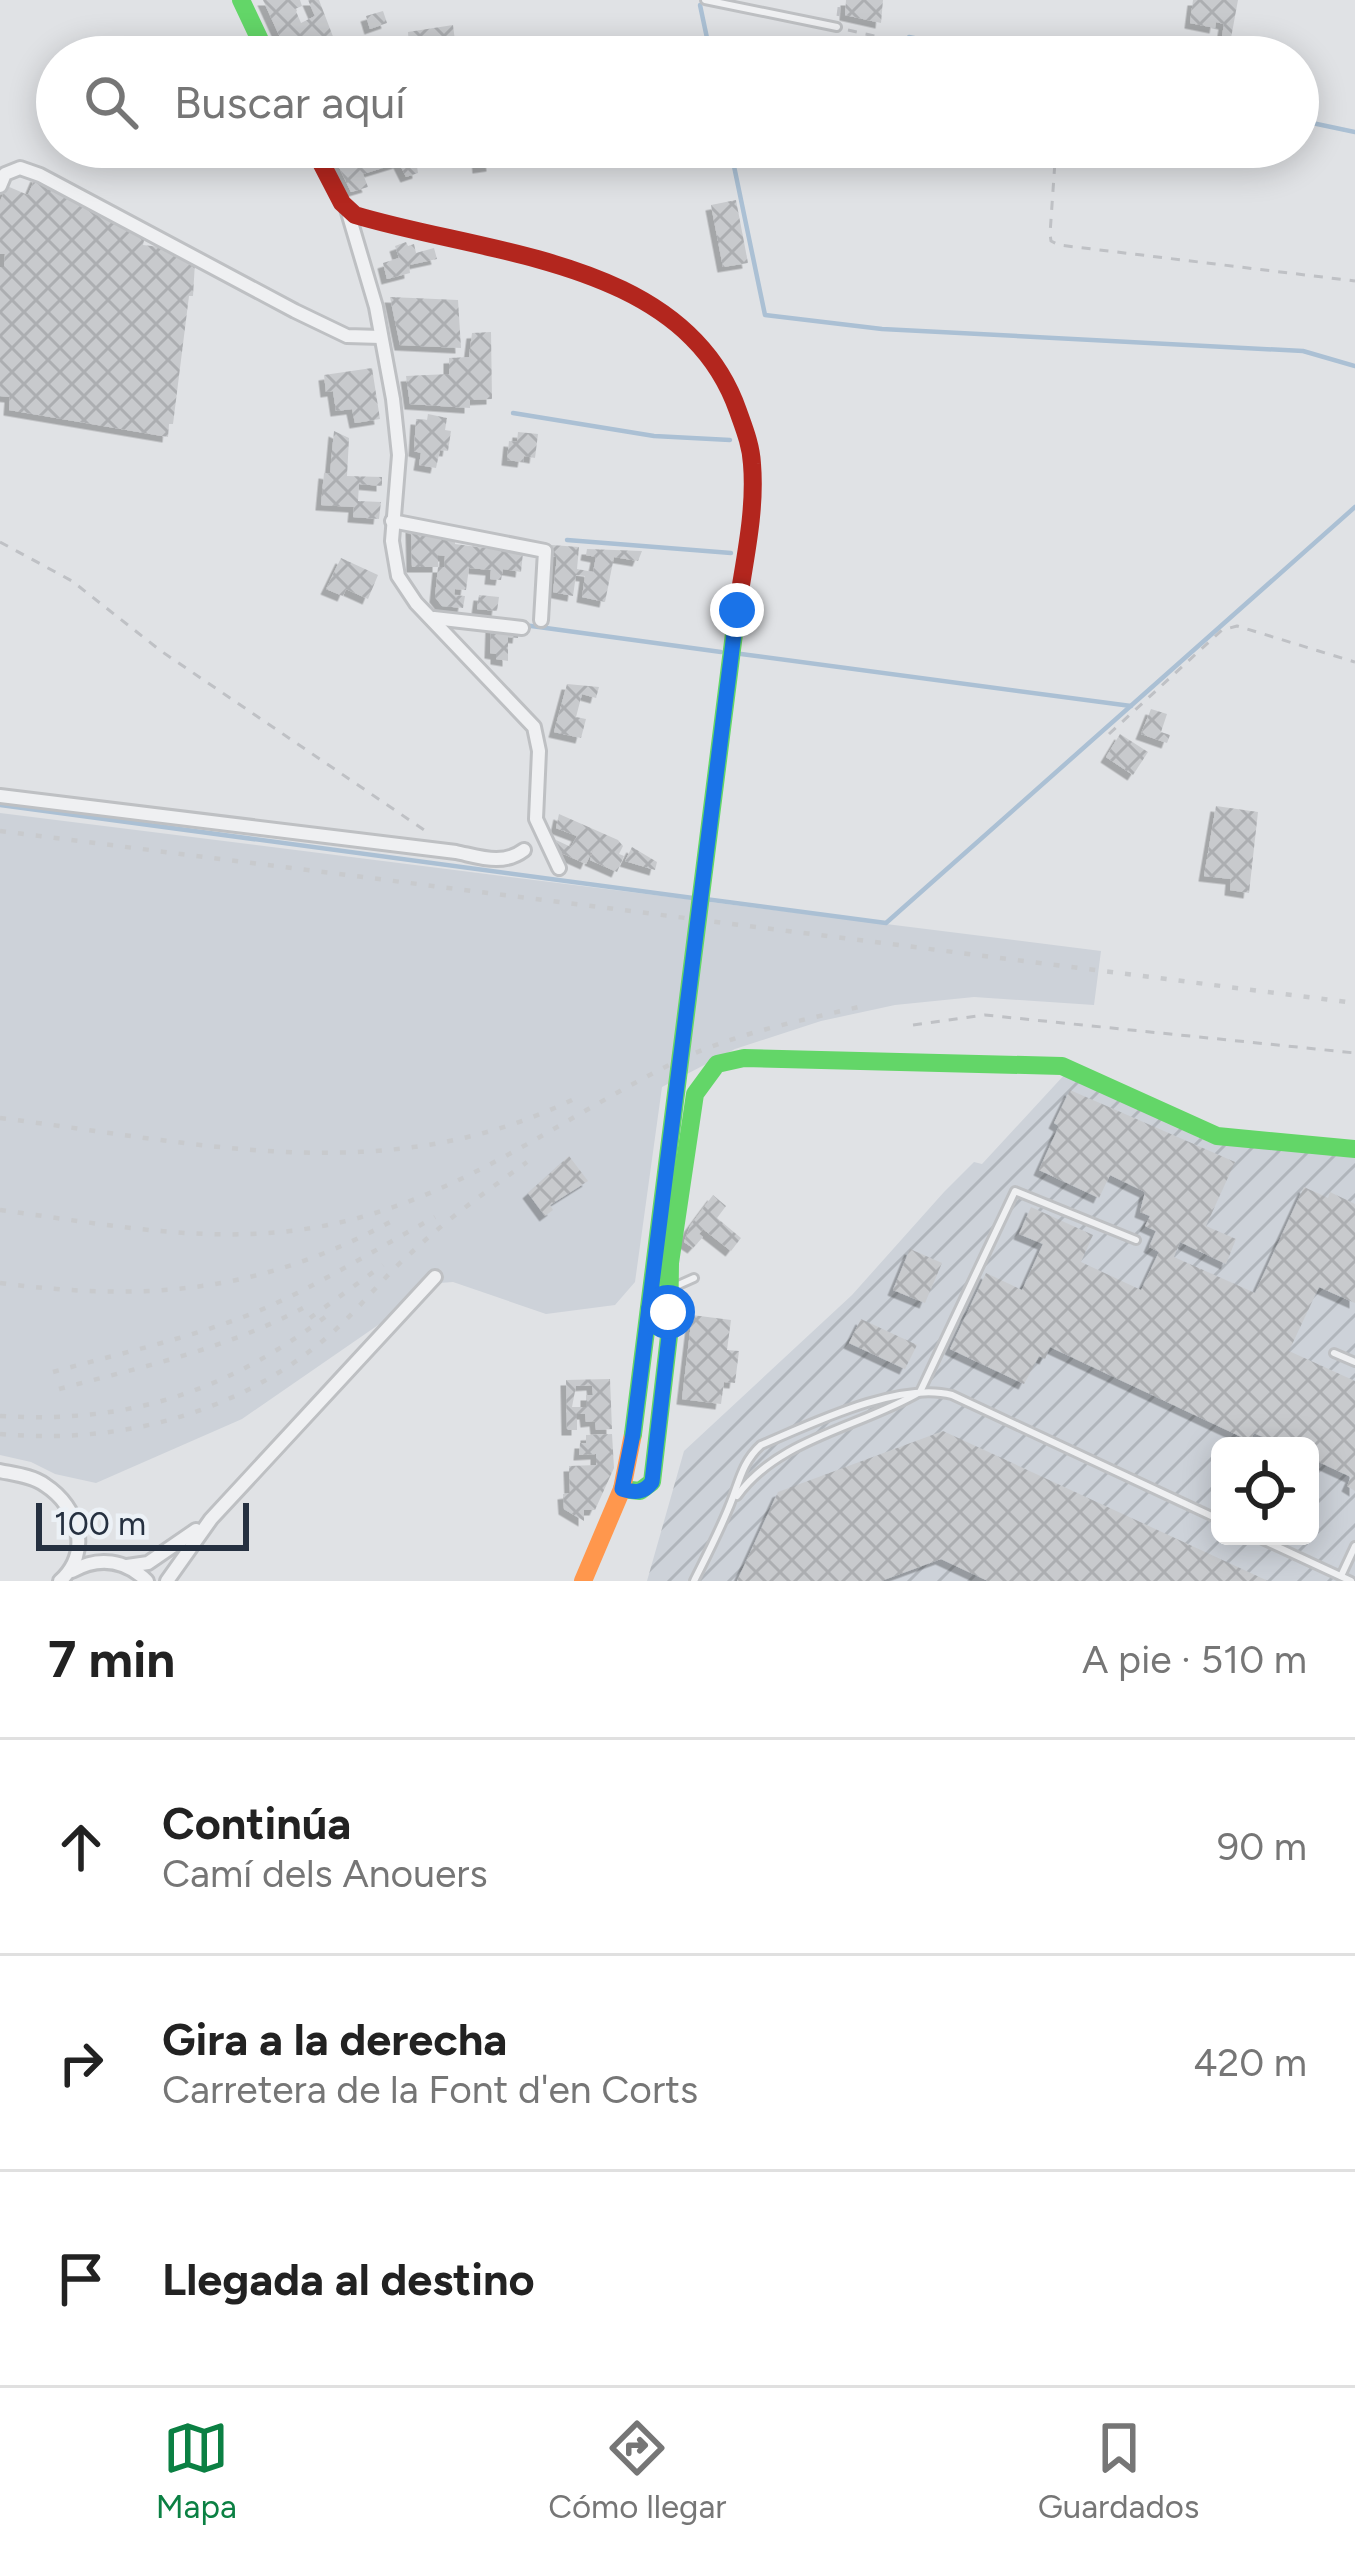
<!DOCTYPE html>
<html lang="es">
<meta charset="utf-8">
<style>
:root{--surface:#fff;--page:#f2f2f2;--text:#222;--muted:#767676;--line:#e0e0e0;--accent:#0b8043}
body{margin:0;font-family:Figtree,sans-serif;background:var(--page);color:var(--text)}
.controls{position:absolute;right:36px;bottom:36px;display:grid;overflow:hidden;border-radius:18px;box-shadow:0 6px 30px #0003}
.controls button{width:108px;height:108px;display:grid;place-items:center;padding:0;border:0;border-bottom:3px solid var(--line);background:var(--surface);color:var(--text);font:60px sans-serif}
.scale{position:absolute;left:36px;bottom:30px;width:213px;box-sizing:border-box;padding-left:12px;border:6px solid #253040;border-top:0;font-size:33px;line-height:42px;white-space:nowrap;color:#253040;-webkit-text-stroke:9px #ecf1f6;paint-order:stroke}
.stop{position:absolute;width:36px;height:36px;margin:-27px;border:9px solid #1a73e8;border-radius:50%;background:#fff}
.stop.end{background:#1a73e8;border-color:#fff;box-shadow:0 3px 12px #0008}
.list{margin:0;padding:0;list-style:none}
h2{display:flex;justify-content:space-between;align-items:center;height:156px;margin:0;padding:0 48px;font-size:51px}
h2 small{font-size:39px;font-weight:400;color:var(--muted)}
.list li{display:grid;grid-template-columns:78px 1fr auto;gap:36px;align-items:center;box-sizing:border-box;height:216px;padding:0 48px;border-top:3px solid var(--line)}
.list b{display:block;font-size:45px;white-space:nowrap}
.list p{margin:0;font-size:39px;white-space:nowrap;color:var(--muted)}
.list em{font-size:39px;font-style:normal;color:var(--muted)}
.icon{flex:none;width:66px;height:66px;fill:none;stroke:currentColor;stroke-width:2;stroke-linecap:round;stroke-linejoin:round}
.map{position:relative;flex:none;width:1355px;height:1581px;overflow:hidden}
.search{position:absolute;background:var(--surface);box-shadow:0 6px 30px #0003;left:36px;right:36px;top:36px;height:132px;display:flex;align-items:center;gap:30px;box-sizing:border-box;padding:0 42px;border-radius:66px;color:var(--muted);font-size:45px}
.sheet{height:804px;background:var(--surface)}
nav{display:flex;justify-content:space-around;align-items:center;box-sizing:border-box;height:168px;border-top:3px solid var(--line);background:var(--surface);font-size:33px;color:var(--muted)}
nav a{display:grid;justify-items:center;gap:6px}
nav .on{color:var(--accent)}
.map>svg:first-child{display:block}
.built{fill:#cdd2d9}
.industrial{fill:url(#industrial-furrows);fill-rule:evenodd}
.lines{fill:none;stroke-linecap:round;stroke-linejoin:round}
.stream{stroke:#abc0d4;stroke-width:4.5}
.building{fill:url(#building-cross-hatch);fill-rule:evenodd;filter:url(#shadow)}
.lane-casing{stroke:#bec0c3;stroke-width:12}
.street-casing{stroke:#bec0c3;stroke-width:18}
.path{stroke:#bfc1c5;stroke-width:3;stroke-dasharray:9 9;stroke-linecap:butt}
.lane{stroke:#eff0f2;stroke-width:6}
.street{stroke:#eff0f2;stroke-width:12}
.fast{stroke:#63d668;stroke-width:18}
.slow{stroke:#ff974d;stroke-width:18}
.jam{stroke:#b3261e;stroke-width:18}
.rail{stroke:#c8cacd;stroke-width:4.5;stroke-dasharray:6 12;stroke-linecap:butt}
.fast-bridge{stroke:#63d668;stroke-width:18}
.route{stroke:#1a73e8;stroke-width:15}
</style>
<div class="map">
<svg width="1355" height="1581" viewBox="0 0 1355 1581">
<defs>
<pattern id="industrial-furrows" width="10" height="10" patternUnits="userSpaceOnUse" patternTransform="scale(3)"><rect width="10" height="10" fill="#cdd2d9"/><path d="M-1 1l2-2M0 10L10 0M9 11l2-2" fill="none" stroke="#b0b5bb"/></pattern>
<pattern id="building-cross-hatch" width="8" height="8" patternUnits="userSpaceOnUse" patternTransform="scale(3)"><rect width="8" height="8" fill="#c8cacd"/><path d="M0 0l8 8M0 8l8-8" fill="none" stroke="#acaeb1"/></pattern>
<filter id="shadow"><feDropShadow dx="-5.5" dy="5.5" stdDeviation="0" flood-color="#0004"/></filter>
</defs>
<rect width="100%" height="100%" fill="#e0e2e5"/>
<!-- built -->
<polygon class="built" points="0,813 1101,951 1094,1005 974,997 895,1005 821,1021 735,1049 662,1087 635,1282 615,1305 546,1314 453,1282 439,1283 242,1419 96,1483 55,1474 31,1462 0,1455"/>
<!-- industrial -->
<path class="industrial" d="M1066,1073l142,69 147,13v426h-708l37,-130 168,-156 92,-103 30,-30 8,2zM1220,1446h90v90h-90z"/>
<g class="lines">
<!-- stream -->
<g class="stream">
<polyline points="700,5 711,57"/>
<polyline points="909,37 1005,57"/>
<polyline points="1298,120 1355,132"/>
<polyline points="730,147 765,315 882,329 1303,351 1355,366"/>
<polyline points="513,413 654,436 730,440"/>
<polyline points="567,540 731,553"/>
<polyline points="524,625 721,652"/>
<polyline points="741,654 1131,706"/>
<polyline points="0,805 693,898"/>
<polyline points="705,899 886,923 1355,507"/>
</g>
</g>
<!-- building -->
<g class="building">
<polygon points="263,0 300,0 302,6 295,9 301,23 315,16 308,0 319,0 337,47 348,44 349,57 336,57 335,47 324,49 325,57 289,57"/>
<polygon points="846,0 883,0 881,23 845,15"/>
<polygon points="1193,0 1238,0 1231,38 1222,36 1224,24 1216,22 1215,28 1190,23"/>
<polygon points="383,11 387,23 370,29 366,16"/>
<polygon points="453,25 456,49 436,51 436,57 428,57 427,47 409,48 408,32"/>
<polygon points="391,147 409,147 410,160 416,160 418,173 406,177 399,163 363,174 368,187 351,192 337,163 362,156 364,161 376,158 375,150 383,149 385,162 398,158 393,156"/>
<polygon points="447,147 490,147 492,166 478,168 477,156 449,160"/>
<polygon points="577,147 604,147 606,157 579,162"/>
<polygon points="36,176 146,232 143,245 178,249 195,262 193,296 189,296 173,424 169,424 168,437 9,410 10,397 0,396 0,267 4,267 5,254 0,254 0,201 7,186 28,195"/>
<polygon points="736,200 748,263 723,267 711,205"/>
<polygon points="406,242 408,246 414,244 416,253 434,248 437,259 409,265 410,273 387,279 383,263 399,258 395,246"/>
<polygon points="390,297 458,300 461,348 400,345"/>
<polygon points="491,332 492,399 470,400 470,408 410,404 406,376 449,374 449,358 469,357 472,333"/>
<polygon points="372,368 380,419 355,423 352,409 336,411 333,391 326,392 324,375"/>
<polygon points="428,414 447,418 445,430 451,431 448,451 440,450 436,468 419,465 421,453 414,451 416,419 427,420"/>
<polygon points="334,431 349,438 347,476 382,477 382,486 359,484 358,501 381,502 379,519 353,517 354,507 321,505 324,473 330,474"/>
<polygon points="518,432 538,434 535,458 524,456 523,462 507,460 509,441 517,442"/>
<polygon points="411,527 455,539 455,544 523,553 521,572 503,569 501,580 490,579 491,570 469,568 466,590 455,589 454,595 465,596 463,608 442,606 435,597 438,567 444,567 445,556 438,555 438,567 412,567"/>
<polygon points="552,545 579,547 577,569 593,572 596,557 586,555 587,549 642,551 638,561 614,557 605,602 582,597 585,576 576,575 573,596 553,592 557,557 551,557"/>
<polygon points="341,558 378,575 368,599 346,589 343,596 326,589"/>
<polygon points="479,595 499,597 497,611 477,609"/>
<polygon points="491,625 519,629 518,638 508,637 508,661 496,659 496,654 490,653"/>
<polygon points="567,684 599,687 596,698 582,694 576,717 586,719 581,738 554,732"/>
<polygon points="1151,709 1167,714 1161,732 1170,735 1167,743 1141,734"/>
<polygon points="1120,734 1148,752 1133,775 1106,757"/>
<polygon points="1216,806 1258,812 1249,893 1230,890 1231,879 1204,876"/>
<polygon points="559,814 618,840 623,846 619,854 624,856 617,872 590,860 594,847 586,864 559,852 556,840 571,847 577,836 556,828"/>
<polygon points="632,847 657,862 655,870 625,861"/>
<polygon points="1070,1090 1235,1162 1206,1226 1236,1239 1226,1264 1180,1242 1174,1257 1255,1293 1304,1187 1328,1198 1330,1192 1355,1204 1355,1303 1319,1287 1289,1351 1355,1381 1355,1491 1347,1486 1351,1477 1310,1458 1310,1446 1283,1446 1254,1433 1250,1441 1050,1347 1045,1359 1039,1356 1024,1384 950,1349 986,1273 1022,1290 1043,1244 1019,1234 1031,1207 1093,1235 1081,1262 1141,1290 1159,1252 1149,1247 1156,1231 1145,1226 1150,1216 1140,1212 1145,1192 1110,1175 1099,1198 1039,1170 1059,1126 1054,1123"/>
<polygon points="569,1156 588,1181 550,1205 553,1210 545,1216 528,1193"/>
<polygon points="713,1195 726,1206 717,1218 741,1238 731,1251 703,1229 699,1234 703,1237 693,1248 684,1242 690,1226"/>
<polygon points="910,1249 942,1263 925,1303 893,1290"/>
<polygon points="692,1315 731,1320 727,1350 739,1351 735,1383 724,1382 721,1404 682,1399"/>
<polygon points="861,1319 917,1345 905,1369 849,1343"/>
<path d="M610,1379l2,50 -16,1 -1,-9 -9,1 -1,-8h-8v16h-10l-1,-50zM592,1385l1,10h-7v12h-14l4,-21z"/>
<polygon points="943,1431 1268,1581 988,1581 941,1559 881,1581 737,1581 778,1492"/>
<polygon points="612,1434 614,1468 595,1510 584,1510 584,1521 564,1509 563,1494 570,1493 569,1466 596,1465 596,1454 579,1455 580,1443 586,1443 586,1435"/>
</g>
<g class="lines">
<!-- lane casing -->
<g class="lane-casing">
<g id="lane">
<polyline points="705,0 837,27"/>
<polyline points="676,1286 694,1278"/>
<polyline points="1334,1353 1355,1362"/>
<path d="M737,1496c42,-58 124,-69 183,-104l95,-201 121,49"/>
<polyline points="1254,1536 1351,1581"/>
<polyline points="1341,1576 1355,1546"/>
<path d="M694,1581c12,-24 25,-49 35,-74 10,-23 12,-44 32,-62 50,-21 137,-64 191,-50l268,125"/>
</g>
</g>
<!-- street casing -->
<g class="street-casing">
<g id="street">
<polyline points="0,186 5,174 20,168 40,175 295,311 347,336 381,337"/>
<polyline points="347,209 376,307 393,399 399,455 392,541 398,576 416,603 534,727 539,751 536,819 559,868"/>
<polyline points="392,521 545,551 541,620"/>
<polyline points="434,618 522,628"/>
<path d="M0,796l456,56c24,5 47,14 68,-2"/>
<path d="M0,1471c14,3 33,5 45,14 34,22 47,67 15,96"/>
<polyline points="127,1566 148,1563 196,1530"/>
<path d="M72,1571c27,-15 53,-11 75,10"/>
<polyline points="167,1581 211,1519 435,1277"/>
</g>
</g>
<!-- path -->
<g class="path">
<polyline points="838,16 840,0"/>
<polyline points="848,30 968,57"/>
<polyline points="1056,147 1050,234 1051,241 1059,245 1355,281"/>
<polyline points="0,542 72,581 161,651 430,834"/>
<polyline points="1109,734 1222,630 1237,626 1355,662"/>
<polyline points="913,1025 985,1015 1355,1053"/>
</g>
<!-- lane -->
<use href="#lane" class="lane"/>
<!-- street -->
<use href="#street" class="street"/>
<!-- fast -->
<g class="fast">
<polyline points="241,0 268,57"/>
<polyline points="622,1489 640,1491 652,1482 669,1336 670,1263 695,1094 717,1064 744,1058 1062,1066 1217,1136 1355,1149"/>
</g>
<!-- slow -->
<polyline class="slow" points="583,1581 622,1489 633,1434"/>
<!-- jam -->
<path class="jam" d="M313,147l29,56 13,12c132,40 330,44 383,196 6,17 13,34 14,53 4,48 -8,98 -15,146"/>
<!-- rail -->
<g class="rail">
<polyline points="0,831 1355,1003"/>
<path d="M0,1118c202,25 391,74 582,-23"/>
<path d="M0,1210c105,14 212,36 317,17 134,-23 236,-104 354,-163 60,-30 128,-43 192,-58"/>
<path d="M0,1283c146,19 260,10 392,-62"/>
<polyline points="310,1318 383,1265"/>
<path d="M53,1372c68,-19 138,-34 203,-60 62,-26 120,-63 179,-95"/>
<path d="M59,1389c83,-22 167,-40 244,-81"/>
<path d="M0,1416c128,8 227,-24 329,-102"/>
<path d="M0,1434c121,11 242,-21 333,-102 28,-25 50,-55 78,-79 36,-34 76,-62 116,-91"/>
</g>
<!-- fast-bridge -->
<polyline class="fast-bridge" points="633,1434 737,610"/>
</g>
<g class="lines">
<!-- route -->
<path class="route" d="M668,1312l1,24 -17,146c-8,11 -17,11 -30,7l11,-55 104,-824"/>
</g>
</svg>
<div class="controls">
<button><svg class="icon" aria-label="locate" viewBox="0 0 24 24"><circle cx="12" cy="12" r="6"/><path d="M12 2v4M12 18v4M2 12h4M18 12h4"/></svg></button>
</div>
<div class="scale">100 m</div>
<div class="stop" style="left:668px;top:1312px"></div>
<div class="stop end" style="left:737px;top:610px"></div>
<div class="search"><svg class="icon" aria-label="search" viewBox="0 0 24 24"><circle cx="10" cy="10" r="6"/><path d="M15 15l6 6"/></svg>Buscar aquí</div>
</div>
<section class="sheet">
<h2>7 min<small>A pie · 510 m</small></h2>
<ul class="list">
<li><svg class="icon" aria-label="ahead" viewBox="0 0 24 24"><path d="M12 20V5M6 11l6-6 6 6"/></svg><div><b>Continúa</b><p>Camí dels Anouers</p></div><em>90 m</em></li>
<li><svg class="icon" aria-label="right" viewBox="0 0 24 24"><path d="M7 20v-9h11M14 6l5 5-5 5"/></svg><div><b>Gira a la derecha</b><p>Carretera de la Font d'en Corts</p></div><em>420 m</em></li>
<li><svg class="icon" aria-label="arrive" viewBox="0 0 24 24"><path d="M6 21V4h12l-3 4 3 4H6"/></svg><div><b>Llegada al destino</b></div></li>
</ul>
</section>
<nav>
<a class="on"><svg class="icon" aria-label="map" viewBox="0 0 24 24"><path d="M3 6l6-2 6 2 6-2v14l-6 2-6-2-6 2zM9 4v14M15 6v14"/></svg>Mapa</a>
<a><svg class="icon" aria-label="directions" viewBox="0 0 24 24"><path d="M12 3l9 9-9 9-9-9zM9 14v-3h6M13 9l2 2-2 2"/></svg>Cómo llegar</a>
<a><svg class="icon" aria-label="saved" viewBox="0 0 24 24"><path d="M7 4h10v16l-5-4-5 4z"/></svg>Guardados</a>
</nav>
